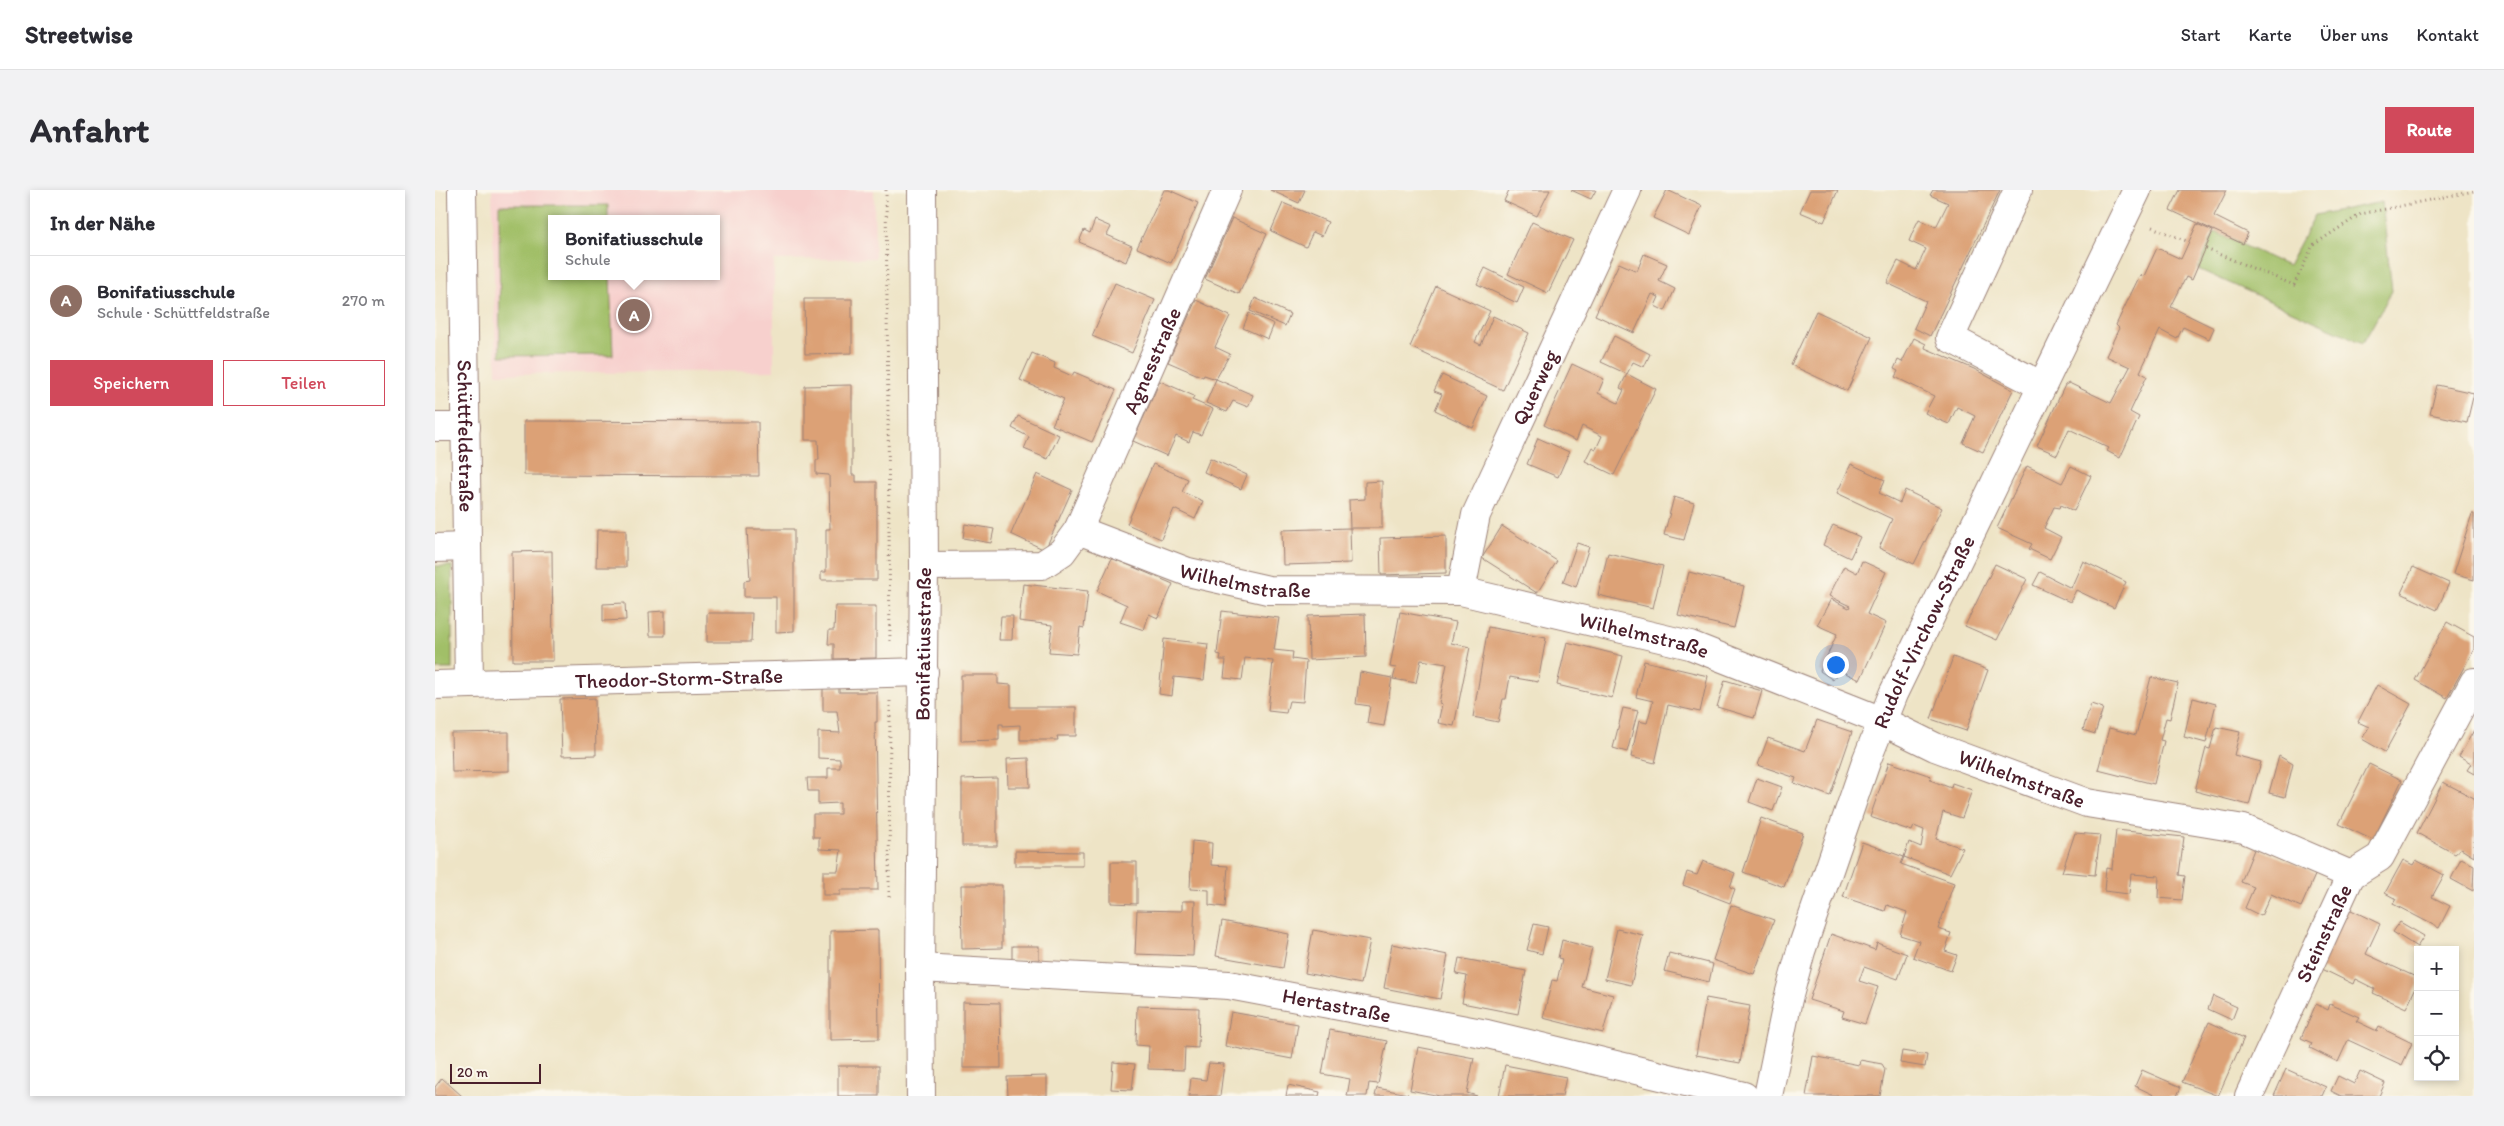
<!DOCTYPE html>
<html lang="de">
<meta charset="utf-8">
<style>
:root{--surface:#fff;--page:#f2f2f3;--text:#2b2b33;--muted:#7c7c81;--line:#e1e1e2;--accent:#d1495b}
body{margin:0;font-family:Itim,sans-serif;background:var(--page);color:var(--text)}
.controls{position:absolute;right:15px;bottom:15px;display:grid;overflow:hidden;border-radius:0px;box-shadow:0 2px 8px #0003}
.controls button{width:45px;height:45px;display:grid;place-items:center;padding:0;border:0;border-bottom:1px solid var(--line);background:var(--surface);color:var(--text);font:25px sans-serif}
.scale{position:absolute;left:15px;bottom:12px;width:91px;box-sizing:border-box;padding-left:5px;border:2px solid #4a1f2b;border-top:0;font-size:14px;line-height:18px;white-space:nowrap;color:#4a1f2b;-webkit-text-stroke:4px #fbf7ec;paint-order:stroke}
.you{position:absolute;left:1400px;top:474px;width:18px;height:18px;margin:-12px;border:4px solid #fff;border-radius:50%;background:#1a73e8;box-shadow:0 0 0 8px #1a73e833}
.badge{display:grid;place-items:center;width:32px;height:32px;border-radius:50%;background:var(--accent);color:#fff;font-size:16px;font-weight:700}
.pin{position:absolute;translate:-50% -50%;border:2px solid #fff;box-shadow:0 1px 5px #0006}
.popup{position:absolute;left:113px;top:25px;width:172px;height:65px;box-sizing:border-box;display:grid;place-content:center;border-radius:0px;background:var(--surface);filter:drop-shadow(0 1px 4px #0005);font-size:16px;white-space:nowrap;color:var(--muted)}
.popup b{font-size:19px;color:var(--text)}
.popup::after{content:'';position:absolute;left:50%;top:100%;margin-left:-10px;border:10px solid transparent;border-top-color:var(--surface)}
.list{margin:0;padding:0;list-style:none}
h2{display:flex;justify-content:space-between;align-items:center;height:65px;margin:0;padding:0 20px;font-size:21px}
h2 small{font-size:16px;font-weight:400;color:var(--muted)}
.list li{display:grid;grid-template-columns:32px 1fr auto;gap:15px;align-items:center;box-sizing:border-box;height:90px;padding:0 20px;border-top:1px solid var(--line)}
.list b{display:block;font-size:19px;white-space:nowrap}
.list p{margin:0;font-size:16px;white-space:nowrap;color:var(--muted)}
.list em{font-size:16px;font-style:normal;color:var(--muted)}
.actions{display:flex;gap:10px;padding:15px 20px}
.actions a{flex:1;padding:11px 0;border:1px solid var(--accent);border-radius:0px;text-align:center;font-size:18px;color:var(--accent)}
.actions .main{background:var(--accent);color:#fff}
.icon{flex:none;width:28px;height:28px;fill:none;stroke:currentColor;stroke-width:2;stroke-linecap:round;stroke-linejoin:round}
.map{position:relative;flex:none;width:2039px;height:906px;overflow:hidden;border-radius:0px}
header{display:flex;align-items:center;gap:30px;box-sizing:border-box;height:70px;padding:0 25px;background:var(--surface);border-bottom:1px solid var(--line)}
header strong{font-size:24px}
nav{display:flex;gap:28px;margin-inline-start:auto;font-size:18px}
.intro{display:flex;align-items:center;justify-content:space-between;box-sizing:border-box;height:120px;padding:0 30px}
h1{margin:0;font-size:35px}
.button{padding:12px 22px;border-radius:0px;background:var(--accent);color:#fff;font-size:18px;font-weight:700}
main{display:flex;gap:30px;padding:0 30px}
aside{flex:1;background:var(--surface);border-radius:0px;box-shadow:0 2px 8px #0003}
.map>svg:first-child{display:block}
.built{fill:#f7d0cd;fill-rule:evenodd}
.green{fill:#a1bf67;stroke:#766f49}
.building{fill:#dca176}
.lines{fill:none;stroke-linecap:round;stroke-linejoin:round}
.minor-casing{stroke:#9c8278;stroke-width:30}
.tertiary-casing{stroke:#9c8278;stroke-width:30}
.path{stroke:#9c8278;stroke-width:3;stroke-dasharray:1 4;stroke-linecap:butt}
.minor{stroke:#fff;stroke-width:28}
.tertiary{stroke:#fff;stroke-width:28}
.labels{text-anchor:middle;stroke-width:4;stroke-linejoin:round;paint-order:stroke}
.street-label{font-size:21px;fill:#4a1f2b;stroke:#fbf7ec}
</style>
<header>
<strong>Streetwise</strong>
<nav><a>Start</a><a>Karte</a><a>Über uns</a><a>Kontakt</a></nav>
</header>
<div class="intro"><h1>Anfahrt</h1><a class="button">Route</a></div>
<main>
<aside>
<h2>In der Nähe<small></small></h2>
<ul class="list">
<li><span class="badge" style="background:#8d6e63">A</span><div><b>Bonifatiusschule</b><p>Schule · Schüttfeldstraße</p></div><em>270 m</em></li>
</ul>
<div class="actions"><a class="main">Speichern</a><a>Teilen</a></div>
</aside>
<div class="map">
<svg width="2039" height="906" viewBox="0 0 2039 906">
<rect width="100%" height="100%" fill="#fbf7ec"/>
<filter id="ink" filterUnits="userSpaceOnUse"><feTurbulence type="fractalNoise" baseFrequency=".02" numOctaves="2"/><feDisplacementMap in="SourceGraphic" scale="10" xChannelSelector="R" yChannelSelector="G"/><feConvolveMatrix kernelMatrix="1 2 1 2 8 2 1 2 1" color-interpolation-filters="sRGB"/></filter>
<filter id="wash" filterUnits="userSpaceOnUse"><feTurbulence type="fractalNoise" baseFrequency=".0096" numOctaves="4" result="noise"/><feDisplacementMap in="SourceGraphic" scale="20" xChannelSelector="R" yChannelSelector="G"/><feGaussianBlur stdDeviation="1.12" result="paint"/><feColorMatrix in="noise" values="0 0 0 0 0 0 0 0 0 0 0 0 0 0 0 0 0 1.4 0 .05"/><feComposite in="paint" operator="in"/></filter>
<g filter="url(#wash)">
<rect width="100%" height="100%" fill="#eee4c6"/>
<!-- built -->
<path class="built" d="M57,0h382l1,68 -101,2v111l-278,3zM116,29h166v57h-166z"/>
<!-- green -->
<g class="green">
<polygon points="1947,12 1957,101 1928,153 1763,79 1780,42 1853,76 1880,25"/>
<polygon points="64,15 173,15 173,29 116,29 116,86 175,86 178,165 65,166"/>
<rect x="0" y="376" width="17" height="103"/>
</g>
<g id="blocks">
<!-- building -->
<g class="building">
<polygon points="729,0 734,0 763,13 736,73 702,58"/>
<polygon points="835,0 870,0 864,13"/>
<polygon points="1074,0 1115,0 1102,26 1069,11"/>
<polygon points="1136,0 1161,0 1156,9"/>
<polygon points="1232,0 1267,16 1254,45 1218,28"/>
<polygon points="1375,0 1403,0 1389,32 1365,22"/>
<polygon points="1498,0 1565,0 1495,146 1479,138 1491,111 1452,93 1463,71 1481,80 1491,59 1474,51 1479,39 1484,29 1501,37 1513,13 1495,5"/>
<polygon points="1745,0 1792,0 1779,26 1813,43 1808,54 1735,20"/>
<polygon points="848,13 893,32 887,46 878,42 871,57 836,41"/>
<polygon points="797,28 832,44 804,104 770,89"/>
<polygon points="660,30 676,37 672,45 697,56 691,72 644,52 649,40 655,43"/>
<polygon points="1097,32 1138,50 1113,103 1073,84"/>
<polygon points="1762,34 1778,41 1757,90 1751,87 1736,117 1779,138 1774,149 1748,137 1742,149 1725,140 1705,182 1712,186 1695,222 1704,227 1685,268 1672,261 1674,258 1634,239 1622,265 1602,256 1630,195 1634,193 1676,213 1695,177 1671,166 1684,138 1681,135 1705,85 1709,86 1722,58 1746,69"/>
<polygon points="1209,64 1232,74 1224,91 1240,99 1230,121 1220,116 1224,107 1217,104 1199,143 1160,125 1184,73 1202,81"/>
<polygon points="1050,78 1089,97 1082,113 1042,94"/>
<polygon points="680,93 720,110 697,163 657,146"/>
<polygon points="1001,96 1055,121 1040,152 1046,155 1058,126 1094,143 1068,200 975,157"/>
<polygon points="820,108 855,124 850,136 815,121"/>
<polygon points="369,109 417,109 417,163 370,164"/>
<polygon points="761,110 795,126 780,157 795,164 781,189 769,185 768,187 733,172"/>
<polygon points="1381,121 1437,147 1412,201 1356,175"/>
<polygon points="814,123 839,134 833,149 808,138"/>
<polygon points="1179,146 1215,164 1209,177 1198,172 1192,184 1166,172"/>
<polygon points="1479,148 1491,154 1490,158 1539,179 1578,200 1548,262 1528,253 1540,226 1522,217 1514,234 1502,229 1490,223 1499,206 1460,187 1463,181 1459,179 1463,170 1467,172"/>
<polygon points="597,163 620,173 619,178 637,186 639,182 681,200 657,252 617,235 629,209 585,190"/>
<polygon points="1137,174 1169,189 1163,203 1183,213 1189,200 1185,198 1192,184 1221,199 1179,285 1150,271 1157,257 1161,259 1167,246 1147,236 1141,251 1109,235"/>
<polygon points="1007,185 1052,206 1038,238 1000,220 1007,204 999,201"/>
<polygon points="781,189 818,205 813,217 798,211 792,222 771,213"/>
<polygon points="725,191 759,206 757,210 778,219 766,245 758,242 754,252 741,246 732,266 698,251"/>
<polygon points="417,195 417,285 421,285 421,292 442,292 442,390 386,390 386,382 391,382 391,339 395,339 394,285 381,284 381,270 384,270 383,250 370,250 370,196"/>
<polygon points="2002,195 2039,203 2032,232 1995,224"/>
<polygon points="583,226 624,245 613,269 589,259 594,247 577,238"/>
<polygon points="89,231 323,232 324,286 89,285"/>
<polygon points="1103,248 1134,262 1123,287 1092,274"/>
<polygon points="775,268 812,285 806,299 769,282"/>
<polygon points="718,274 753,289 747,302 768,311 760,329 739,319 726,349 692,334"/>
<polygon points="1416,274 1450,290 1444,303 1465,313 1470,300 1507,318 1479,374 1444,358 1457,329 1402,303"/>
<polygon points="1592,276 1627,293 1636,276 1656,286 1639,321 1626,315 1625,318 1619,317 1609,338 1626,347 1615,369 1594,359 1597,354 1562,338"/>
<polygon points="602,284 637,300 610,360 576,344"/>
<polygon points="947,291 947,338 915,338 914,310 930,309 930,292"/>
<polygon points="1239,307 1259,313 1249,350 1229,345"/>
<polygon points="2037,324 2039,324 2039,390 2018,384"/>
<polygon points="530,334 559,339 556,353 528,348"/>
<polygon points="1398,335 1425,347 1415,368 1388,355"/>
<polygon points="1067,336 1122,371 1102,403 1047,368"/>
<polygon points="915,338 916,373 848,375 847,340"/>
<polygon points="312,339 359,339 359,441 341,442 341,407 309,407 309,391 315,390"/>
<polygon points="162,340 191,340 191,377 161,377"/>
<polygon points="1011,346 1011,383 946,385 945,348"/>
<polygon points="1142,353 1154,357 1141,397 1128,392"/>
<polygon points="117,361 118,471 78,471 77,362"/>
<polygon points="1173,363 1228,376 1218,418 1163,405"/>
<polygon points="677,368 738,394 723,428 714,424 709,440 685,432 692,415 662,401"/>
<polygon points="1427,371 1451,382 1432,424 1451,433 1425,490 1404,480 1398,490 1385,481 1402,444 1382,435 1396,409 1414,418 1415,416 1394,406 1409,376 1422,383"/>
<polygon points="1648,371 1691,392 1679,418 1641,400 1635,412 1598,395 1605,382 1636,398"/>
<polygon points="1560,374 1592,389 1562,450 1530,436"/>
<polygon points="1978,377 2014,393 2002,420 1966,403"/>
<polygon points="1254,382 1309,396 1299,438 1243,425"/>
<polygon points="588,394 653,401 649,438 645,437 642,464 614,462 617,435 584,431"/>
<polygon points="190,413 191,430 168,431 168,414"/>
<polygon points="400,416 441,416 441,468 399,469 399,454 393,454 394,440 399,440"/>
<polygon points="230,421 230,446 215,446 214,422"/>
<polygon points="787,421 844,428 839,460 858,462 857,469 871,471 868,512 854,511 851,523 833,521 838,471 810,468 807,490 789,488 791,470 785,470 786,465 782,464"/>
<polygon points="965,422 1021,432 1016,453 1035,457 1019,536 1003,533 1007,514 1004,513 1012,474 986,470 981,493 958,489 961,478 955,477"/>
<polygon points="272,423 317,423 316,452 272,452"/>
<polygon points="930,424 931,467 874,470 873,426"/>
<polygon points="566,426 578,426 577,450 564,450"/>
<polygon points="2012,432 2039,447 2039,459 2012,508 1980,490"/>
<polygon points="1053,437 1111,448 1103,492 1075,487 1071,509 1068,509 1063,532 1038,527"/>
<polygon points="729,449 773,454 769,490 739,487 737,506 724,504"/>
<polygon points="1132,452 1188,466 1177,508 1122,495"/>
<polygon points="1518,467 1553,480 1531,541 1496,529"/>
<polygon points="1209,471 1273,486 1265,522 1233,515 1220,573 1196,567 1204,531 1212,533 1218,511 1201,507"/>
<polygon points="925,482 957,488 949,536 932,533 935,516 921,514"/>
<polygon points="526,485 563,485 563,494 576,495 576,517 641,517 641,546 622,546 623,550 585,550 585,535 568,536 568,534 564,534 564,550 526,551"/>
<polygon points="1716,487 1743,493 1735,529 1731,528 1725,550 1729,551 1719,594 1663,580 1674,538 1701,545"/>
<polygon points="1290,490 1327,501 1319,528 1282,517"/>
<polygon points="1942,495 1976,514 1950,562 1927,549 1934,537 1923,532"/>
<polygon points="404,497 404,502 442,502 442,532 440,532 443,700 405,700 405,705 388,705 388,681 403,681 406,660 384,659 384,647 378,647 378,624 405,624 405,613 383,614 383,601 373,601 372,588 393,588 393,578 405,578 405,569 383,568 383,542 405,543 402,521 388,521 388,498"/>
<polygon points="160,508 161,565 127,566 125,509"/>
<polygon points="1758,508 1781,514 1771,553 1749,547"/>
<polygon points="1656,514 1668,518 1660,544 1648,540"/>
<polygon points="1188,518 1203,521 1192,562 1178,558"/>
<polygon points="1382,530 1417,542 1395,606 1359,593 1361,588 1323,575 1333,548 1370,561"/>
<polygon points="1781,537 1805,542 1799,565 1826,572 1814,615 1760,601 1771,558 1775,559"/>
<polygon points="2039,540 2039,584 2032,580 2036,574 2024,567"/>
<polygon points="74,542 74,581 17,582 16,543"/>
<polygon points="1844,566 1858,574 1850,607 1834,603"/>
<polygon points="594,568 595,597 573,597 572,569"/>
<polygon points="1454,572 1496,586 1495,590 1516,598 1517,593 1537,600 1527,628 1508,622 1501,649 1528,658 1515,684 1469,667 1474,652 1486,657 1489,640 1479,636 1477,641 1435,627"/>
<polygon points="1934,574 1967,590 1938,650 1904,634"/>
<polygon points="562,588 562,656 527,656 527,589"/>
<polygon points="1322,588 1347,597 1338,621 1314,612"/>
<polygon points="2008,592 2039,608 2039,667 2026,659 2020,664 1982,643"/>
<polygon points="1326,628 1368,643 1349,697 1308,682"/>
<polygon points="1681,640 1749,647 1744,685 1750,686 1747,710 1723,708 1724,686 1696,684 1694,704 1669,701 1671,678 1677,679"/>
<polygon points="1640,643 1665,645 1660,685 1627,682"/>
<polygon points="757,651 777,653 776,675 793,676 790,717 774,715 774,700 755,699"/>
<polygon points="1427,652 1469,667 1466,674 1519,693 1503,739 1516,743 1510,761 1522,765 1516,781 1478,767 1484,751 1465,745 1472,722 1452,715 1450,721 1408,707"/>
<polygon points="1820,657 1881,683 1866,717 1836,704 1826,726 1810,718 1819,697 1806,692"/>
<polygon points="580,661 648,662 648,676 580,676"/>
<polygon points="2026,669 2039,675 2038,701 2016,689"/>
<polygon points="1968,670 1978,675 1981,670 2009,685 1997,707 2015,716 2004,738 1958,714 1961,709 1950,703"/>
<polygon points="1268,671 1300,683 1295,697 1300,699 1295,713 1248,695 1252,682 1262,685"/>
<polygon points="676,672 702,672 702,714 676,713"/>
<polygon points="526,695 567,695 567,758 527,759"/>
<polygon points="747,711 760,711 758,766 700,764 702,720 747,721"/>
<polygon points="1296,715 1339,730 1319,784 1278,770"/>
<polygon points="1912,718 1945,734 1931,764 1983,788 1983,793 1971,818 1938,803 1940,799 1920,789 1918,794 1883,777"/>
<polygon points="787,731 854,744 848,778 781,766"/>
<polygon points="1965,732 1989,746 1982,757 1958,742"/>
<polygon points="1099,734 1113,737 1107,764 1092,760"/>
<polygon points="1182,739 1208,745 1196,795 1170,789"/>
<polygon points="443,740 444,849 395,850 395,741"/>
<polygon points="878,740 935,750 926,794 870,783"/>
<polygon points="1396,744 1440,760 1442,753 1472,764 1463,789 1429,777 1424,791 1443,797 1430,834 1407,827 1409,821 1374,810"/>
<polygon points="1127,750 1157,758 1147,797 1178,805 1168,843 1108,828 1117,790 1122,791 1127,769 1123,768"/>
<polygon points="957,754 1013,765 1005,809 949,798"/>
<rect x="577" y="756" width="27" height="14"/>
<polygon points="1234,763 1278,774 1274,792 1229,781"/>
<polygon points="1024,768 1091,781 1083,824 1027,813 1032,786 1021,784"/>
<polygon points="1778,806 1802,817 1797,830 1773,819"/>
<polygon points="1271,808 1315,816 1305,873 1261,865"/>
<polygon points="528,812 565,813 566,878 528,878"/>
<polygon points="1881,814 1893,820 1895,814 1924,827 1921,831 1942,841 1944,837 1977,853 1967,875 1913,850 1903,872 1875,858 1877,853 1866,848"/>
<polygon points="702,816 764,818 763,858 750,857 749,880 713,879 714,856 701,855"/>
<polygon points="796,822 863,834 857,869 790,856"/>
<polygon points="1774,832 1809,848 1783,906 1747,892"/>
<polygon points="895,840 952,851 943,894 934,893 932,906 912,906 915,889 887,884"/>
<polygon points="983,857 1039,868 1032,903 1042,906 1005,906 975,900"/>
<polygon points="1467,861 1492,865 1490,877 1465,873"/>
<polygon points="1378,866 1424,875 1425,870 1447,874 1450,879 1445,906 1371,906"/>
<polygon points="678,872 700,874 697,900 676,899"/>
<polygon points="774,873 789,874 785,906 754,906 756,888 771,890"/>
<polygon points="1070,875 1131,887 1127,906 1064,906"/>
<rect x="403" y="876" width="41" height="30"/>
<polygon points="1851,879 1891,897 1887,906 1839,906"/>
<polygon points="1707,880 1746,897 1742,906 1721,906 1700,896"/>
<polygon points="1925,881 1950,893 1944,906 1906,906 1896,901 1903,886 1919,894"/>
<polygon points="612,886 612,906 573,906 572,887"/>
<polygon points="7,888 27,906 0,906 0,897"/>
<polygon points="853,895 885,902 884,906 851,906"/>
<polygon points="942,898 973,904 972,906 940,906"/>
</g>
</g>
</g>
<g filter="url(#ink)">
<use href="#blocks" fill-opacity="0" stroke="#9c8278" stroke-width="1"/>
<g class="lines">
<!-- minor casing -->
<g class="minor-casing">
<g id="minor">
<path id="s1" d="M27,0l7,493"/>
<polyline points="1583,0 1515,148 1607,196"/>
<polyline points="0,237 31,237"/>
<path id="s2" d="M643,340l149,-340"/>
<polyline points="0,358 32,357"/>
<path id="s3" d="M489,376l118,-1 20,-13 16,-22 110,42 80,18 193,1 229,54 192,76 53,26 152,56 157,26 107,46"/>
<path id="s4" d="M1026,401l15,-76 151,-325"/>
<path id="s5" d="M0,495l489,-13"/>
<path id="s6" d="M485,778l309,17 258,49 257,62"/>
<path id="s7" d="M1333,906l20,-97 13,-48 66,-192 26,-65 244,-504"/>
<path id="s8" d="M1814,906l102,-221 29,-18 94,-175"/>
</g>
</g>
<!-- tertiary casing -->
<g class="tertiary-casing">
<g id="tertiary">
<path id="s9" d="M486,906l-1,-128 4,-402 -2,-376"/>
</g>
</g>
<!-- path -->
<g class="path">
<polyline points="451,0 455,454"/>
<polyline points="1717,37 1754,52"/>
<polyline points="1771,59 1859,95 1878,55 1926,24 2039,1"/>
<polyline points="454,707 455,511"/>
</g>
<!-- minor -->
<use href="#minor" class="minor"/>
<!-- tertiary -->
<use href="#tertiary" class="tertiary"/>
</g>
</g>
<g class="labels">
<!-- street labels -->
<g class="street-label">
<text dy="7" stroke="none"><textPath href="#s2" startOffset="185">Agnesstraße</textPath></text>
<text dy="7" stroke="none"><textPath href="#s4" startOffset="218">Querweg</textPath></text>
<text dy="7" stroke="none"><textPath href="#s1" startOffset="246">Schüttfeldstraße</textPath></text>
<text dy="7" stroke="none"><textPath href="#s3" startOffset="345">Wilhelmstraße</textPath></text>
<text dy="7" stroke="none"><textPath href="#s7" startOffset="491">Rudolf-Virchow-Straße</textPath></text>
<text dy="7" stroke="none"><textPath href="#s3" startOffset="750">Wilhelmstraße</textPath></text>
<text dy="7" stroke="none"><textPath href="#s9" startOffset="452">Bonifatiusstraße</textPath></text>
<text dy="7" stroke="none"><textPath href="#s5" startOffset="244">Theodor-Storm-Straße</textPath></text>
<text dy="7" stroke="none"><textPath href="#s3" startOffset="1155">Wilhelmstraße</textPath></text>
<text dy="7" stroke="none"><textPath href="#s8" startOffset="179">Steinstraße</textPath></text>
<text dy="7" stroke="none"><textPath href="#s6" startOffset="419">Hertastraße</textPath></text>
</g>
</g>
</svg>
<div class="controls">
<button>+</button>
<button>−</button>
<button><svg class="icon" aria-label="locate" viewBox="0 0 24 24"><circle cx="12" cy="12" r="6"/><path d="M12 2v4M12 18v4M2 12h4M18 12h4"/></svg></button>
</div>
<div class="scale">20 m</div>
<div class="you"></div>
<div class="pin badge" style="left:199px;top:125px;background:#8d6e63">A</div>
<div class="popup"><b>Bonifatiusschule</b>Schule</div>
</div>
</main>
